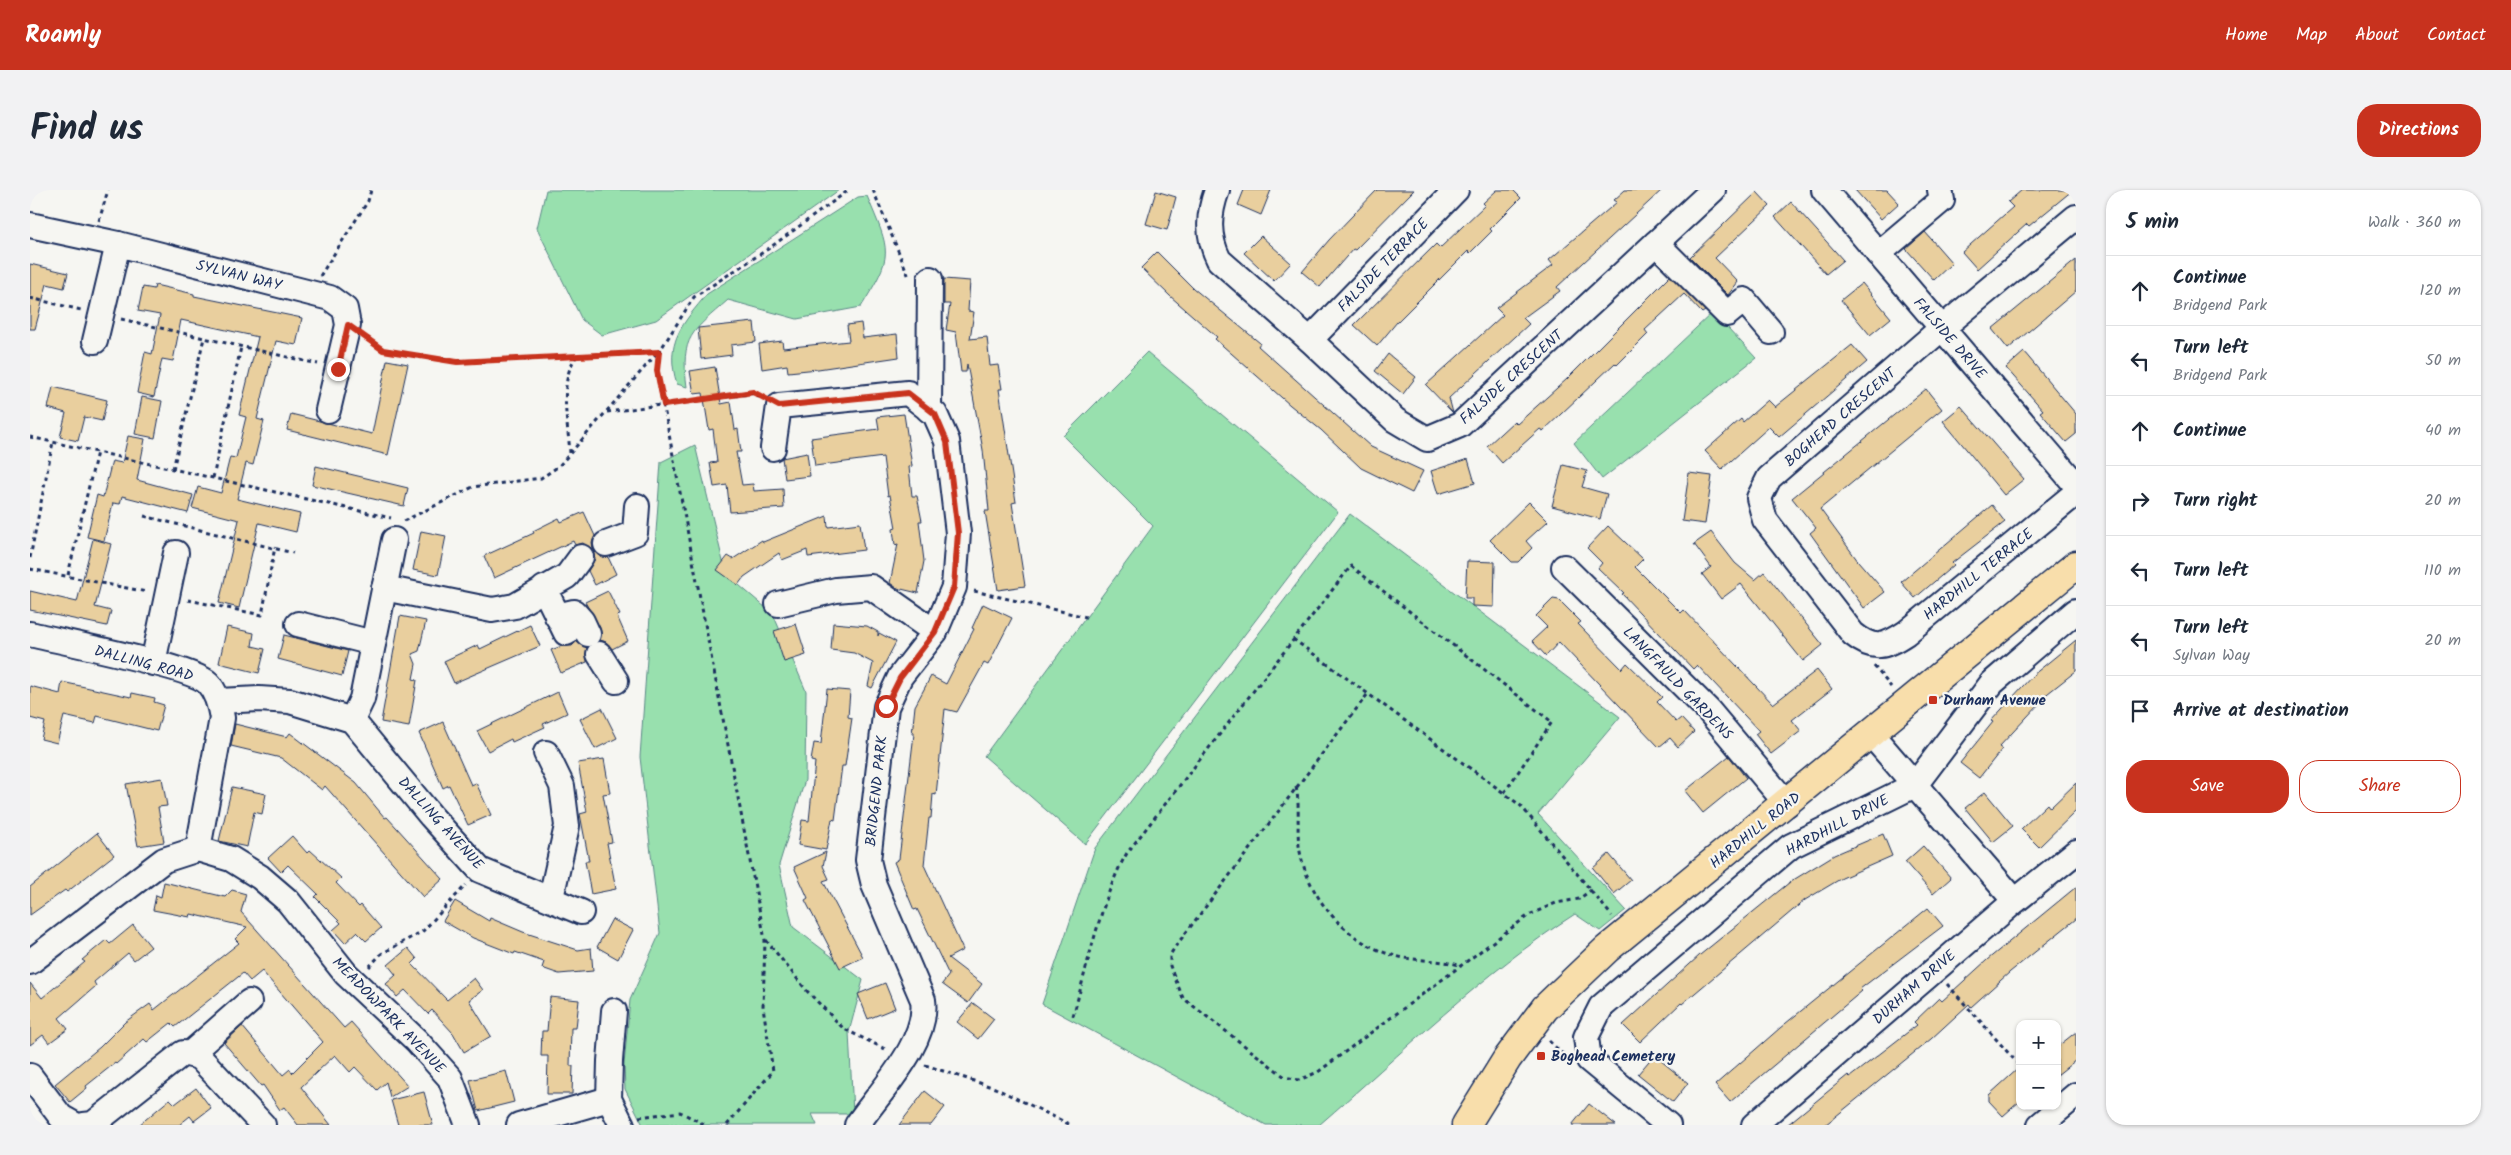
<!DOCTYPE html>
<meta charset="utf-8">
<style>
:root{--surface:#fff;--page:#f2f2f3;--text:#1f2937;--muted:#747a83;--line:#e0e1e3;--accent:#c8321e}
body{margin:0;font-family:Kalam,sans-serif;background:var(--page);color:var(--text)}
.controls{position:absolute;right:15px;bottom:15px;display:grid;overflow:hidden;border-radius:10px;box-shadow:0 1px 4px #0004}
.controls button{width:45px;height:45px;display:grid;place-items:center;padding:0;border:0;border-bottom:1px solid var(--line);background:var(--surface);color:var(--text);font:25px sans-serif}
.stop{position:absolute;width:15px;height:15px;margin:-11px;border:4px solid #c8321e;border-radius:50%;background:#fff}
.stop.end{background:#c8321e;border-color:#fff;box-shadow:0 1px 5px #0008}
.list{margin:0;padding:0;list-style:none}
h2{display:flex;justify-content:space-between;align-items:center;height:65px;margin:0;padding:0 20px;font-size:21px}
h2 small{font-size:16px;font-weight:400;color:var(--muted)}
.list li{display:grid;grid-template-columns:32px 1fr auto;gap:15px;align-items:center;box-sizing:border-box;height:70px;padding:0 20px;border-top:1px solid var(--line)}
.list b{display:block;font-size:19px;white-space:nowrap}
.list p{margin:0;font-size:16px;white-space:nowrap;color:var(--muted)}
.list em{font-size:16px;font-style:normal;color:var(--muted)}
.actions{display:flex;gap:10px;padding:15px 20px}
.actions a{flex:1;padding:11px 0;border:1px solid var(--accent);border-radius:20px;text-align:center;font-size:18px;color:var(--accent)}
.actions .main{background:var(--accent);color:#fff}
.icon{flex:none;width:28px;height:28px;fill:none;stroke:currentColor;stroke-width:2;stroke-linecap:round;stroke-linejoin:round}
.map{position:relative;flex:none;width:2046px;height:935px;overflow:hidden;border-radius:20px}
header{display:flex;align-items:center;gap:30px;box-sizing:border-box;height:70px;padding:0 25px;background:var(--accent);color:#fff}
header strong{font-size:24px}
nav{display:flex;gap:28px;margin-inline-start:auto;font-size:18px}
.intro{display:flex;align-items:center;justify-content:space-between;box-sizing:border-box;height:120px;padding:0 30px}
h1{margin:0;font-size:35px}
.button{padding:12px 22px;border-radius:20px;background:var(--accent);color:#fff;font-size:18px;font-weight:700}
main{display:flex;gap:30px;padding:0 30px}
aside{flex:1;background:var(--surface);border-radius:20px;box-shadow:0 1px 4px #0004}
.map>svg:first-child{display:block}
.green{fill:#98e0ae;stroke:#5a8886}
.building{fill:#e9cf9e;stroke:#1b2f5e}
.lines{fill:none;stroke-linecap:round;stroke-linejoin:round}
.minor-casing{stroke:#1b2f5e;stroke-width:28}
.major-casing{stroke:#1b2f5e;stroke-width:31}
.path{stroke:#1b2f5e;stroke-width:3;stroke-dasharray:4 4;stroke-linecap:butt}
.minor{stroke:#f6f6f2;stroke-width:24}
.major{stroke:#f8deab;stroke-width:28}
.route{stroke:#c8321e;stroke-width:6}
.poi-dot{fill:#c8321e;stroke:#f6f6f2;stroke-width:2}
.labels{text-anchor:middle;stroke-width:4.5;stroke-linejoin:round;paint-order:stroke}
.street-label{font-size:15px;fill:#1b2f5e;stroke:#f6f6f2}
.poi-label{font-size:15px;font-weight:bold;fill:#1b2f5e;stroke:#f6f6f2;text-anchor:start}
</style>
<header>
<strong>Roamly</strong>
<nav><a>Home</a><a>Map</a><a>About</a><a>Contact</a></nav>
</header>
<div class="intro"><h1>Find us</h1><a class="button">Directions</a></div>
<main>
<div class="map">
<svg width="2046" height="935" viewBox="0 0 2046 935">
<rect width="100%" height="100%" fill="#f6f6f2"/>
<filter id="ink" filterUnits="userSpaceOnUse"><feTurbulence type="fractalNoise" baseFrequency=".02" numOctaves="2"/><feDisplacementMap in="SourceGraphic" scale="10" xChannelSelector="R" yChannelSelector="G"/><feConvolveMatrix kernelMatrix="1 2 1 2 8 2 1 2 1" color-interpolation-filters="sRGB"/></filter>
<g filter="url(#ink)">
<!-- green -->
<g class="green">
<polygon points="516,0 809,0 626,130 572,145 552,130 507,38"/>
<path d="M837,6c24,57 27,58 -6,111l-64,12 -69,-19c-36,32 -48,36 -41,87l-10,-3c-13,-41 5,-60 30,-90l151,-97z"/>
<polygon points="1683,122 1726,168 1572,289 1544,253"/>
<polygon points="1117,162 1308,322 1055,654 954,566 1123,336 1033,246"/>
<polygon points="665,255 696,384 743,424 776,501 775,590 749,675 763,737 833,790 819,842 823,924 782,924 787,935 613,935 595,899 594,875 600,810 630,743 610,567 631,272"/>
<path d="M1320,324l270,203 -82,97 88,96 -26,21 -25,-17c-91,58 -174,140 -256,211h-53l-224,-121 53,-156z"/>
</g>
<!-- building -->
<g class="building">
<polygon points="1214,0 1241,0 1231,25 1208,15"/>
<polygon points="1347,0 1384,0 1325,60 1323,59 1290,97 1272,82 1299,50"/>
<polygon points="1467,0 1483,0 1491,8 1460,39 1462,41 1440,63 1438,61 1367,132 1347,156 1324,135 1406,54 1410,58 1455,15 1453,13"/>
<polygon points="1595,0 1632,0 1527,97 1530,101 1493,128 1499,134 1419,208 1423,223 1396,195 1473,125 1466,118 1523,75 1519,70 1587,12 1584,10"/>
<polygon points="1825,0 1857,0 1869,13 1851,29"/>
<polygon points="1992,0 2043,0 1999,36 1997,34 1947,79 1932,62 1983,17 1978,12"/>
<polygon points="1126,1 1146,7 1137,40 1116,34"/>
<polygon points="1727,2 1740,16 1685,68 1708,92 1698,105 1660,67"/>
<polygon points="1761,12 1813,70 1796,84 1745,27"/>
<polygon points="1895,42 1922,73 1904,90 1876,59"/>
<polygon points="1231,46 1261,73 1244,91 1214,63"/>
<polygon points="1127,62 1163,98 1230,153 1228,156 1341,257 1393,281 1382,303 1331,278 1291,240 1260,215 1185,149 1187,147 1140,106 1111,78"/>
<polygon points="2046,70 2046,101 1978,159 1962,139"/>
<polygon points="0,74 38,83 34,98 17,94 5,139 0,139"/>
<polygon points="1640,86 1675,121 1672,123 1654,104 1615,140 1618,144 1587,175 1585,173 1513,241 1510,239 1472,273 1457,256 1484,231 1487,234 1537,189"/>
<polygon points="914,89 940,91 938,121 944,122 940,149 957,147 960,176 968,175 972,199 969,199 986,312 982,313 995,396 968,400 955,321 959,321 953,260 937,174 936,182 931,182 926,142 916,140 920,114 914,114"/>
<polygon points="1832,93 1861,128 1840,145 1811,110"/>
<polygon points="125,95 164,104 164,106 272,128 266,155 246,151 227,229 234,231 223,275 216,273 207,309 270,324 266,342 229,333 209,418 189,413 209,330 162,318 168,297 191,303 200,267 206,268 216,227 209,225 228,147 151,130 143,171 132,169 124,207 107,203 115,162 122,164 130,125 108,121 113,97 124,99"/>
<polygon points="724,132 726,152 701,155 702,165 671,169 668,138"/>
<polygon points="831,133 833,148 867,144 869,167 788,179 758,182 757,175 732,179 729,154 752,151 753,158 819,151 817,135"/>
<polygon points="1822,155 1837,172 1749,247 1739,237 1692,279 1675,261 1711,229 1713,232 1738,210 1745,217"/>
<polygon points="1994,162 2046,224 2046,244 2036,252 2010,222 2013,220 1976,178"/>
<polygon points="1358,164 1386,187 1373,204 1345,181"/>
<polygon points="357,170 378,174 358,265 257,240 261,224 342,244"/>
<polygon points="685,177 691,214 701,212 705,240 708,239 711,262 706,262 712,295 723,294 724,301 753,299 754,318 700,322 697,295 684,297 680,273 687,272 683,239 679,240 673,203 664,204 660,181"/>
<polygon points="23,197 77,210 72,231 54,227 48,251 30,247 36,223 18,218"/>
<polygon points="1896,199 1912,219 1790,319 1828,371 1855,402 1834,418 1780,343 1786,338 1762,308"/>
<polygon points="112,207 132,211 125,248 105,244"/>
<polygon points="1931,216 1994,289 1974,305 1913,231"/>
<polygon points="874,224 882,276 879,277 882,306 887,306 892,331 889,331 894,371 888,403 867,398 860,393 868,354 865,355 863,339 866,338 860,305 858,306 853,267 785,276 781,248 849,239 847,227"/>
<polygon points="98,246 115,249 107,290 163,305 158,323 92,306 90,314 83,313 74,351 57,347 67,305 73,307 82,271 92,273"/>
<polygon points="777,263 780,286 755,289 752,268"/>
<polygon points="1438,269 1445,293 1408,304 1401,281"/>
<polygon points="1533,275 1557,281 1552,297 1577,304 1570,329 1522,316"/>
<polygon points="286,276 378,298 374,316 282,295"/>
<polygon points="1659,283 1682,286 1675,334 1652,331"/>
<polygon points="1499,312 1518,331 1496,351 1502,358 1488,372 1482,372 1460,350"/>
<polygon points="1962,315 1975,332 1922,373 1924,375 1885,408 1871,392"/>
<polygon points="554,322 565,346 562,352 563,359 568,365 578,367 586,384 565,395 558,381 565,369 563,361 553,353 545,355 543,351 464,388 454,366 504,343 503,341 529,328 531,332"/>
<polygon points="797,326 798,337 830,333 834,360 778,367 777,360 752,370 749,363 714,387 708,395 687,380 698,366 703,369 732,350 733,352"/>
<polygon points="1578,336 1613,369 1605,377 1651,423 1654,420 1743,514 1787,480 1802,499 1762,530 1771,541 1741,564 1725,544 1729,541 1667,475 1663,479 1592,404 1594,403 1568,378 1572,373 1557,358"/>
<polygon points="391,341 416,346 408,385 383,380"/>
<polygon points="1681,342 1705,373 1725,390 1734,382 1793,455 1773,471 1711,394 1691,409 1672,384 1681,377 1664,354"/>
<polygon points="63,349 81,354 65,417 81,421 77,436 0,420 0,401 47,412"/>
<polygon points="1437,371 1465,372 1464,417 1442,416 1442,408 1435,408"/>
<polygon points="578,401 590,425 587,426 598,451 582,459 576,452 570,450 570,438 555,412"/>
<polygon points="1523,409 1529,410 1551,432 1548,434 1592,479 1597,473 1632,507 1627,512 1646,532 1651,528 1664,542 1648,557 1640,548 1629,557 1529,452 1516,466 1502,451 1517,437 1506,426"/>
<polygon points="953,414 982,428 958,475 954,473 927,522 915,519 906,605 903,604 901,628 899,628 894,675 933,760 918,768 952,794 938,813 912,794 919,785 887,719 884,720 864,672 869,669 884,544 882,544 885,516 901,486 916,494 944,439 942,438"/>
<polygon points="370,426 396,431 389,461 382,464 386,474 383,489 387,490 379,537 351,532"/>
<polygon points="803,433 837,436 848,442 848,446 849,443 866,452 842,498 838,496 843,473 824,463 801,460"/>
<polygon points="766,434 776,465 754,472 744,441"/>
<polygon points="500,435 510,456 424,493 414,471 448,455 450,459"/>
<polygon points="197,437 224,443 222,456 235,459 229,483 189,473"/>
<polygon points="254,445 318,461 312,486 248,469"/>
<polygon points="2046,450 2046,481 2008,511 2010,513 1969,557 1972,559 1949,588 1930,573 1963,532 1961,531 2003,485"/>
<polygon points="547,451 557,458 557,472 531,483 521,460 532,456 542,456"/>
<polygon points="32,492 101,507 102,503 125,508 124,512 134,515 127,541 67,526 65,533 34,526 27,553 11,549 15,532 0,528 0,496 30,504"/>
<polygon points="797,499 820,501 818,527 822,528 815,576 812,576 805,630 802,629 796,660 768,655 772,630 779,631 785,572 781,571 784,553 791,554"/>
<polygon points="528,502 537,523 513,534 515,537 482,552 481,549 458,561 447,541"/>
<polygon points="572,518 587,548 565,559 550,529"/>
<polygon points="413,532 441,595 446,593 461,625 438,635 419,595 413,598 389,543"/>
<polygon points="205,534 257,547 260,543 326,593 355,628 357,627 413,689 393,707 295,596 292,600 251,568 201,556"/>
<polygon points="1699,566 1716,588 1673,623 1655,601"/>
<polygon points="574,569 580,603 573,604 582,652 577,653 586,699 561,704 555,671 559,671 550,624 557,622 548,573"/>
<polygon points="132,588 137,616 128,617 134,652 108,656 96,594"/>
<polygon points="2046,593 2046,621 2009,657 1991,639 2017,614 2020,618"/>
<polygon points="202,597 236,604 232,624 224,622 217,657 189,651"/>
<polygon points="1955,602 1983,636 1963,652 1935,618"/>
<polygon points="67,643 84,665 37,702 35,700 0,725 0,697"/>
<polygon points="1853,644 1862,666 1812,688 1775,710 1652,814 1651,813 1610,852 1593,835 1670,765 1760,692 1804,665"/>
<polygon points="262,646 277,663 280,660 311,688 306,693 329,717 331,715 351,738 336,751 327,742 315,753 303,740 311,733 285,707 288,704 258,675 251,682 238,668"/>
<polygon points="1893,656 1921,688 1903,704 1875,672"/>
<polygon points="796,662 793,676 799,689 793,691 833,767 810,778 775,710 778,708 764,677"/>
<polygon points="1579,664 1601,690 1584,704 1563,678"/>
<polygon points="134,692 195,707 202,700 216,704 211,722 314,838 321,832 378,896 360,907 356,892 347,900 325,877 320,882 305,865 271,897 301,935 268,935 254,917 250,920 233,895 231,896 194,853 212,836 253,885 260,879 262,883 293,852 232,781 220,791 213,783 145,837 141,833 117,852 114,849 86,874 85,873 56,896 57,898 40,912 25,894 70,857 95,832 120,814 124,820 209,753 205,749 217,737 161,724 160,727 123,720 126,705 131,707"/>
<polygon points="2046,697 2046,729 1980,782 1941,817 1939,814 1901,849 1795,935 1757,935 1818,885 1820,887 1887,835 1884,832 1909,808 1912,811 1957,770"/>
<polygon points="425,711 459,731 460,728 493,742 548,760 561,758 563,781 529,784 512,778 514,772 485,762 484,764 443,748 413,731"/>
<polygon points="1898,718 1913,736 1830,799 1832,801 1700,912 1685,895 1750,838"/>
<polygon points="582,729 603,740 588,769 567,757"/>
<polygon points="103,735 121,757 104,770 98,763 64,792 66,796 29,828 38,839 19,853 13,845 0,855 0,793 12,808 55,772 52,770 76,750 80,754"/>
<polygon points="378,758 387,769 382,774 417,810 444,788 453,800 439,810 461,846 434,862 423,843 402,820 398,824 375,800 367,807 356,794 366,785 358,775"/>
<polygon points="855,793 865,818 838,829 828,804"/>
<polygon points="520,807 549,810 546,838 541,838 540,876 543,876 542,904 517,904 518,866 511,866 512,841 517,841"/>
<polygon points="943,813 964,829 948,849 927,832"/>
<polygon points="2046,842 2046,870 2027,885 2027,857"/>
<polygon points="1624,865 1658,893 1643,912 1608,884"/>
<polygon points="1990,877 1990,911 1973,926 1959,911 1959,905"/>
<polygon points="476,881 484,912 448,921 440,890"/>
<polygon points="166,898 181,918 164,931 160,926 149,935 109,935 140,909 145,914"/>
<polygon points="895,901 915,917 901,935 869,935"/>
<polygon points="394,902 403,935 368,935 361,910"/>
<polygon points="1559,914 1586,935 1542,935"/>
</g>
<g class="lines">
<!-- minor casing -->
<g class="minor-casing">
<g id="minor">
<path d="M1187,0c-9,25 -10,46 2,70l91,80 85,80 32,19 33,-14 253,-235"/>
<polyline points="1794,0 2046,295"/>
<path d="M2046,27l-135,112 -172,149 -10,20 6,22 88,114c21,17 32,13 53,-1l170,-140"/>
<polyline points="0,35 88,54 300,108 315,119 318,135 298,220"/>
<polyline points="1626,53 1697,124 1714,110 1741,142"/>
<polyline points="1848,64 1912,10 1910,0"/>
<polyline points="1280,150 1426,0"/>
<polyline points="65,151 88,54"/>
<polyline points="899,220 900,89"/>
<path d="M743,258l6,-42 129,-13 27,21 12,27 11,92 -4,54 -19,45 -35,45 -14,30 -18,153 6,25 49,115c6,42 -43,91 -66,125"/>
<polyline points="576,354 605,343 607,316"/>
<polyline points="1534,377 1678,520 1757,614"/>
<polyline points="354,398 462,420 485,416 537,386 551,367"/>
<polyline points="514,398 536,443"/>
<polyline points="748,414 806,400 841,397 905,442"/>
<polyline points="527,426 544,422 552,431 558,444"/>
<polyline points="268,434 343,453"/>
<path d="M0,444c29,7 163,33 178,49 9,10 12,23 14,35l-24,131"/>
<polyline points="569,464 586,491"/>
<polyline points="123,473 146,363"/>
<polyline points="189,511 229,509 260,511 322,530 401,626 450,680 551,722"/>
<polyline points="322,530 332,509 364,350"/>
<polyline points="1841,544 1985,711"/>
<polyline points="516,563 532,596 537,636 521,708"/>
<polyline points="168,659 201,669 230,687 258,711 316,784 386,850 420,888 438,935"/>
<polyline points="0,772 134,670 168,659"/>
<polyline points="584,821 580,871 579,909 592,935"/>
<polyline points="161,863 219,812"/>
<polyline points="0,886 31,927 45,935"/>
<polyline points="54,935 63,934 153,863 169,867 233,935"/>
<polyline points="489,935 579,909"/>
<polyline points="1638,935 1559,870 1556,847 1571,817 1761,656 1885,595 1962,493 2046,421"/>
<polyline points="1724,935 1985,711 2046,662"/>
<polyline points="2010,935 2046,905"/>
</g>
</g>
<!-- major casing -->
<g class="major-casing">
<polyline id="major" points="1436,935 1477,869 1515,818 1577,759 2046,375"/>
</g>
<!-- path -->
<g class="path">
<polyline points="843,0 879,87"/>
<polyline points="69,31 78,0"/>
<polyline points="290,86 338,11 341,0"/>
<polyline points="0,108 51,120"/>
<polyline points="91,129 288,174"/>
<polyline points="337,148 353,160 427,172 628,162"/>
<polyline points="577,222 723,203 731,207"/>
<polyline points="0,247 361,328"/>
<path d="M540,263c-2,-29 -12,-71 6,-96"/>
<polyline points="143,279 174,148"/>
<polyline points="183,288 211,157"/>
<polyline points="114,326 263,363"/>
<polyline points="374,331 443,297 511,288 529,276 628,162"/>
<polyline points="0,368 23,252"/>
<polyline points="0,379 117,402"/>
<polyline points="38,385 67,262"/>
<polyline points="944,401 1056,427"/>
<polyline points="158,410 232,425 245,357"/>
<polyline points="1263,449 1474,603"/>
<polyline points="1844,476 1861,497"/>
<polyline points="1337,505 1145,757 1140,765 1140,776 1153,808 1255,887 1269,890 1288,882 1499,725 1526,713 1549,709 1561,700"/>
<path d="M1266,597c5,23 -1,46 5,69 11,49 54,94 104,102 20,3 39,2 57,8"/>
<polyline points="736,750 777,801 814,839 857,860"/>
<polyline points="339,777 351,764 393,741 436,695"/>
<polyline points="1917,794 1990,876"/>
<path d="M1043,826c14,-48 29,-121 54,-163l224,-287 201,156 -48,71 17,13 91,110"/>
<polyline points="1519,851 1538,869"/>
<polyline points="895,875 965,898 1041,935"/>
<polyline points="609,927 650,922 676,935"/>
<polyline points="697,935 743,881 733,817 735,750 627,181 629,162 664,107 738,59 819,0"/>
</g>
<!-- minor -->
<use href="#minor" class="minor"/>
<!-- major -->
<use href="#major" class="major"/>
</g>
</g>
<g class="lines" filter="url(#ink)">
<!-- route -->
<polyline class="route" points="308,179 318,135 353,160 427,172 629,162 627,181 634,215 723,202 749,216 878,203 905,224 917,252 928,343 924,397 905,442 870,488 856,516"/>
</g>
<!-- markers -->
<g class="poi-dot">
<rect x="1898" y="505" width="10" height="10" rx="2.5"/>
<rect x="1506" y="861" width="10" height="10" rx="2.5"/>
</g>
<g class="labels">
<!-- street labels -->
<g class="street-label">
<text transform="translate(1353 75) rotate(-46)" y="5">FALSIDE TERRACE</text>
<text transform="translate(209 85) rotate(14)" y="5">SYLVAN WAY</text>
<text transform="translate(1920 148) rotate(49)" y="5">FALSIDE DRIVE</text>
<text transform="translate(1481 187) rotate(-42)" y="5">FALSIDE CRESCENT</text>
<text transform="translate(1810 227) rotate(-41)" y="5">BOGHEAD CRESCENT</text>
<text transform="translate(1948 384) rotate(-39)" y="5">HARDHILL TERRACE</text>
<text transform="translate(114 473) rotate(15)" y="5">DALLING ROAD</text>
<text transform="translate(1648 493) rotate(46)" y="5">LANGFAULD GARDENS</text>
<text transform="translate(846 601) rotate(-84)" y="5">BRIDGEND PARK</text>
<text transform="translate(411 633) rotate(48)" y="5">DALLING AVENUE</text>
<text transform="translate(1807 635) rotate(-28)" y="5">HARDHILL DRIVE</text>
<text transform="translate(1725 640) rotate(-39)" y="5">HARDHILL ROAD</text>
<text transform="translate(1884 797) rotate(-41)" y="5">DURHAM DRIVE</text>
<text transform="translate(359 825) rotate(46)" y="5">MEADOWPARK AVENUE</text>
</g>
<!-- poi labels -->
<g class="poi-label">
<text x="1913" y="515">Durham Avenue</text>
<text x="1521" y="871">Boghead Cemetery</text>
</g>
</g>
</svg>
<div class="controls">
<button>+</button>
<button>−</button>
</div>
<div class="stop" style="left:856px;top:516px"></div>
<div class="stop end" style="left:308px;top:179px"></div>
</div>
<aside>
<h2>5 min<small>Walk · 360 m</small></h2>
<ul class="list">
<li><svg class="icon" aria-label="ahead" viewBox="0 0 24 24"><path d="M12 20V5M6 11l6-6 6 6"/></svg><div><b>Continue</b><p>Bridgend Park</p></div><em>120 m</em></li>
<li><svg class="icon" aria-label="left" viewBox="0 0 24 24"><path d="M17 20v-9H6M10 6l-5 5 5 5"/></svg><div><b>Turn left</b><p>Bridgend Park</p></div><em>50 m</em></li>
<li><svg class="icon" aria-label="ahead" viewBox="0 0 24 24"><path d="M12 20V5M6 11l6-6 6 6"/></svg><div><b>Continue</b></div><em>40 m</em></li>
<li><svg class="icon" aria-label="right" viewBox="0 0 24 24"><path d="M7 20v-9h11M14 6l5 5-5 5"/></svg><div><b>Turn right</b></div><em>20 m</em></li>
<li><svg class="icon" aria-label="left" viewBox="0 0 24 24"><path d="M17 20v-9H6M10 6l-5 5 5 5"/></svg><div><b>Turn left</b></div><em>110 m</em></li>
<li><svg class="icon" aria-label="left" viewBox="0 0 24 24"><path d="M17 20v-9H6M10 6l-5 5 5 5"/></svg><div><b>Turn left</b><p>Sylvan Way</p></div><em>20 m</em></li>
<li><svg class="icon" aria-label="arrive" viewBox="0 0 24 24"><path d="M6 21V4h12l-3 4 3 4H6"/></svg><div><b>Arrive at destination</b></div></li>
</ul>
<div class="actions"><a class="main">Save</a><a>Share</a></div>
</aside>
</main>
